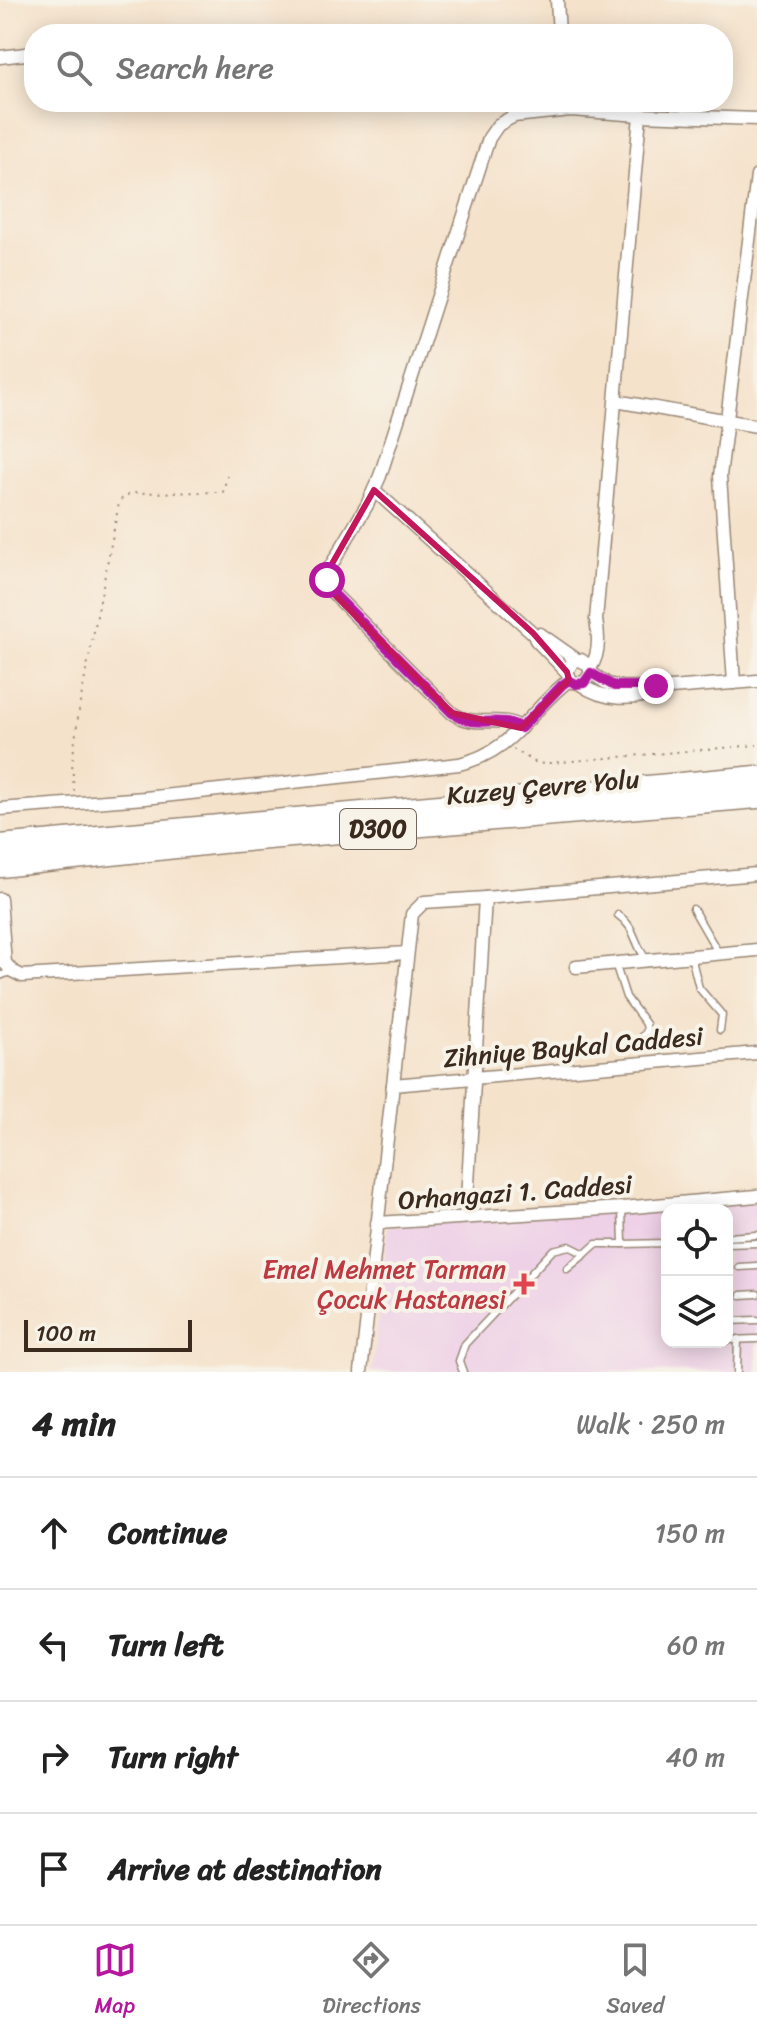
<!DOCTYPE html>
<meta charset="utf-8">
<style>
:root{--surface:#fff;--page:#f2f2f2;--text:#222;--muted:#767676;--line:#e0e0e0;--accent:#b5179e}
body{margin:0;font-family:Sriracha,sans-serif;background:var(--page);color:var(--text)}
.controls{position:absolute;right:24px;bottom:24px;display:grid;overflow:hidden;border-radius:16px;box-shadow:0 4px 20px #0003}
.controls button{width:72px;height:72px;display:grid;place-items:center;padding:0;border:0;border-bottom:2px solid var(--line);background:var(--surface);color:var(--text);font:40px sans-serif}
.scale{position:absolute;left:24px;bottom:20px;width:168px;box-sizing:border-box;padding-left:8px;border:4px solid #3b2a1e;border-top:0;font-size:22px;line-height:28px;white-space:nowrap;color:#3b2a1e;-webkit-text-stroke:6px #f7f3e8;paint-order:stroke}
.stop{position:absolute;width:24px;height:24px;margin:-18px;border:6px solid #b5179e;border-radius:50%;background:#fff}
.stop.end{background:#b5179e;border-color:#fff;box-shadow:0 2px 8px #0008}
.list{margin:0;padding:0;list-style:none}
h2{display:flex;justify-content:space-between;align-items:center;height:104px;margin:0;padding:0 32px;font-size:34px}
h2 small{font-size:26px;font-weight:400;color:var(--muted)}
.list li{display:grid;grid-template-columns:52px 1fr auto;gap:24px;align-items:center;box-sizing:border-box;height:112px;padding:0 32px;border-top:2px solid var(--line)}
.list b{display:block;font-size:30px;white-space:nowrap}
.list em{font-size:26px;font-style:normal;color:var(--muted)}
.icon{flex:none;width:44px;height:44px;fill:none;stroke:currentColor;stroke-width:2;stroke-linecap:round;stroke-linejoin:round}
.map{position:relative;flex:none;width:757px;height:1372px;overflow:hidden}
.search{position:absolute;background:var(--surface);box-shadow:0 4px 20px #0003;left:24px;right:24px;top:24px;height:88px;display:flex;align-items:center;gap:20px;box-sizing:border-box;padding:0 28px;border-radius:32px;color:var(--muted);font-size:30px}
.sheet{height:552px;background:var(--surface)}
nav{display:flex;justify-content:space-around;align-items:center;box-sizing:border-box;height:112px;border-top:2px solid var(--line);background:var(--surface);font-size:22px;color:var(--muted)}
nav a{display:grid;justify-items:center;gap:4px}
nav .on{color:var(--accent)}
.map>svg:first-child{display:block}
.built{fill:#eed0e7;fill-rule:evenodd}
.lines{fill:none;stroke-linecap:round;stroke-linejoin:round}
.lane-casing{stroke:#988674;stroke-width:9}
.street-casing{stroke:#988674;stroke-width:15}
.highway-casing{stroke:#988674;stroke-width:25}
.path{stroke:#988674;stroke-width:2;stroke-dasharray:2 6;stroke-linecap:butt}
.lane{stroke:#fff;stroke-width:6}
.street{stroke:#fff;stroke-width:12}
.highway{stroke:#fff;stroke-width:22}
.route{stroke:#b5179e;stroke-width:10}
.marked{fill:none;stroke:#c2185b;stroke-width:6;stroke-linejoin:round}
.health-dot{fill:#e0444e;stroke:#f7f3e8;stroke-width:3}
.labels{text-anchor:middle;stroke-width:8;stroke-linejoin:round;paint-order:stroke}
.shield{fill:#f7f3e8;stroke:#73665b;stroke-width:2}
.shield-label{font-size:24px;font-weight:bold;fill:#3b2a1e}
.street-label{font-size:26px;fill:#3b2a1e;stroke:#f7f3e8}
.health-label{font-size:26px;fill:#be3a42;stroke:#f7f3e8;text-anchor:end}
</style>
<div class="map">
<svg width="757" height="1372" viewBox="0 0 757 1372">
<rect width="100%" height="100%" fill="#f7f3e8"/>
<filter id="ink" filterUnits="userSpaceOnUse"><feTurbulence type="fractalNoise" baseFrequency=".0125" numOctaves="2"/><feDisplacementMap in="SourceGraphic" scale="16" xChannelSelector="R" yChannelSelector="G"/><feConvolveMatrix kernelMatrix="1 2 1 2 8 2 1 2 1" color-interpolation-filters="sRGB"/></filter>
<filter id="wash" filterUnits="userSpaceOnUse"><feTurbulence type="fractalNoise" baseFrequency=".006" numOctaves="4" result="noise"/><feDisplacementMap in="SourceGraphic" scale="32" xChannelSelector="R" yChannelSelector="G"/><feGaussianBlur stdDeviation="1.8" result="paint"/><feColorMatrix in="noise" values="0 0 0 0 0 0 0 0 0 0 0 0 0 0 0 0 0 1.4 0 .05"/><feComposite in="paint" operator="in"/></filter>
<g filter="url(#wash)">
<rect width="100%" height="100%" fill="#f5e2cb"/>
<!-- built -->
<path class="built" d="M757,1195v177h-385l16,-146zM667,1210h60v132h-60z"/>
</g>
<g filter="url(#ink)">
<g class="lines">
<!-- lane casing -->
<g class="lane-casing">
<g id="lane">
<polyline points="693,909 719,954"/>
<path d="M618,915c18,12 16,30 29,45"/>
<polyline points="691,956 699,988 722,1015 720,1030"/>
<polyline points="615,963 626,997 646,1024 647,1031 638,1042"/>
<polyline points="0,976 12,971"/>
<polyline points="622,1208 623,1244 667,1243"/>
<polyline points="727,1237 757,1235"/>
<polyline points="727,1244 757,1243"/>
<polyline points="739,1267 757,1266"/>
<polyline points="567,1269 585,1254"/>
<polyline points="741,1295 757,1294"/>
<polyline points="727,1321 757,1320"/>
<polyline points="727,1340 757,1339"/>
<polyline points="463,1372 459,1361 465,1344 553,1250 569,1246 585,1254 596,1244 623,1244"/>
<polyline points="737,1372 738,1339"/>
</g>
</g>
<!-- street casing -->
<g class="street-casing">
<g id="street">
<polyline points="557,0 559,34"/>
<polyline points="0,57 34,53"/>
<polyline points="616,401 757,426"/>
<polyline points="374,490 533,633 536,640 567,672 572,682 584,683 591,673 588,665 581,660 573,661 567,672"/>
<polyline points="540,634 577,660"/>
<path d="M590,668c10,-13 9,-32 6,-48l44,-505"/>
<polyline points="591,673 608,684 621,687 671,688 757,681"/>
<polyline points="734,683 720,476 757,176"/>
<path d="M580,684c25,18 52,16 81,8"/>
<path d="M521,728c-20,-15 -43,2 -69,-15l-121,-122 -4,-11 2,-11 38,-64 13,-29 109,-338 9,-13 16,-9 57,-6 69,5 117,4"/>
<path d="M0,809l145,-11 314,-34c54,-12 70,-53 110,-84"/>
<polyline points="0,899 5,963 12,971 22,976 407,953"/>
<polyline points="576,967 757,950"/>
<polyline points="393,1085 757,1053"/>
<polyline points="466,1217 485,898 757,874"/>
<polyline points="377,1223 622,1208 757,1196"/>
<polyline points="361,1372 412,914 424,902 485,898"/>
</g>
</g>
<!-- highway casing -->
<g class="highway-casing">
<g id="highway">
<polyline points="0,846 757,777"/>
<polyline points="0,866 222,842 757,797"/>
</g>
</g>
<!-- path -->
<g class="path">
<polyline points="513,749 538,764 757,745"/>
<polyline points="74,791 72,763 80,703 119,503 124,496 133,493 223,492 227,476"/>
</g>
<!-- lane -->
<use href="#lane" class="lane"/>
<!-- street -->
<use href="#street" class="street"/>
<!-- highway -->
<use href="#highway" class="highway"/>
</g>
</g>
<g class="lines" filter="url(#ink)">
<!-- route -->
<path class="route" d="M327,580l4,11 121,122c26,18 48,0 69,15l41,-43 7,-5 7,4 8,-1 7,-10 23,13h42"/>
</g>
<!-- marked area -->
<path class="marked" d="M374,490l159,143 34,39 2,8 -48,48 -69,-15 -121,-122 -2,-22z"/>
<!-- markers -->
<path class="health-dot" d="M520 1272h8v8h8v8h-8v8h-8v-8h-8v-8h8z"/>
<g class="labels">
<!-- shield labels -->
<rect class="shield" x="340" y="809" width="76" height="40" rx="6"/>
<g class="shield-label">
<text x="378" y="837">D300</text>
</g>
<!-- street labels -->
<g class="street-label">
<text transform="translate(543 787) rotate(-5)" y="9">Kuzey Çevre Yolu</text>
<text transform="translate(573 1047) rotate(-5)" y="9">Zihniye Baykal Caddesi</text>
<text transform="translate(515 1192) rotate(-4)" y="9">Orhangazi 1. Caddesi</text>
</g>
<!-- health labels -->
<g class="health-label">
<text x="506" y="1278">Emel Mehmet Tarman<tspan x="506" dy="30">Çocuk Hastanesi</tspan></text>
</g>
</g>
</svg>
<div class="controls">
<button><svg class="icon" aria-label="locate" viewBox="0 0 24 24"><circle cx="12" cy="12" r="6"/><path d="M12 2v4M12 18v4M2 12h4M18 12h4"/></svg></button>
<button><svg class="icon" aria-label="layers" viewBox="0 0 24 24"><path d="M12 4l9 5-9 5-9-5zM3 14l9 5 9-5"/></svg></button>
</div>
<div class="scale">100 m</div>
<div class="stop" style="left:327px;top:580px"></div>
<div class="stop end" style="left:656px;top:686px"></div>
<div class="search"><svg class="icon" aria-label="search" viewBox="0 0 24 24"><circle cx="10" cy="10" r="6"/><path d="M15 15l6 6"/></svg>Search here</div>
</div>
<section class="sheet">
<h2>4 min<small>Walk · 250 m</small></h2>
<ul class="list">
<li><svg class="icon" aria-label="ahead" viewBox="0 0 24 24"><path d="M12 20V5M6 11l6-6 6 6"/></svg><div><b>Continue</b></div><em>150 m</em></li>
<li><svg class="icon" aria-label="left" viewBox="0 0 24 24"><path d="M17 20v-9H6M10 6l-5 5 5 5"/></svg><div><b>Turn left</b></div><em>60 m</em></li>
<li><svg class="icon" aria-label="right" viewBox="0 0 24 24"><path d="M7 20v-9h11M14 6l5 5-5 5"/></svg><div><b>Turn right</b></div><em>40 m</em></li>
<li><svg class="icon" aria-label="arrive" viewBox="0 0 24 24"><path d="M6 21V4h12l-3 4 3 4H6"/></svg><div><b>Arrive at destination</b></div></li>
</ul>
</section>
<nav>
<a class="on"><svg class="icon" aria-label="map" viewBox="0 0 24 24"><path d="M3 6l6-2 6 2 6-2v14l-6 2-6-2-6 2zM9 4v14M15 6v14"/></svg>Map</a>
<a><svg class="icon" aria-label="directions" viewBox="0 0 24 24"><path d="M12 3l9 9-9 9-9-9zM9 14v-3h6M13 9l2 2-2 2"/></svg>Directions</a>
<a><svg class="icon" aria-label="saved" viewBox="0 0 24 24"><path d="M7 4h10v16l-5-4-5 4z"/></svg>Saved</a>
</nav>
